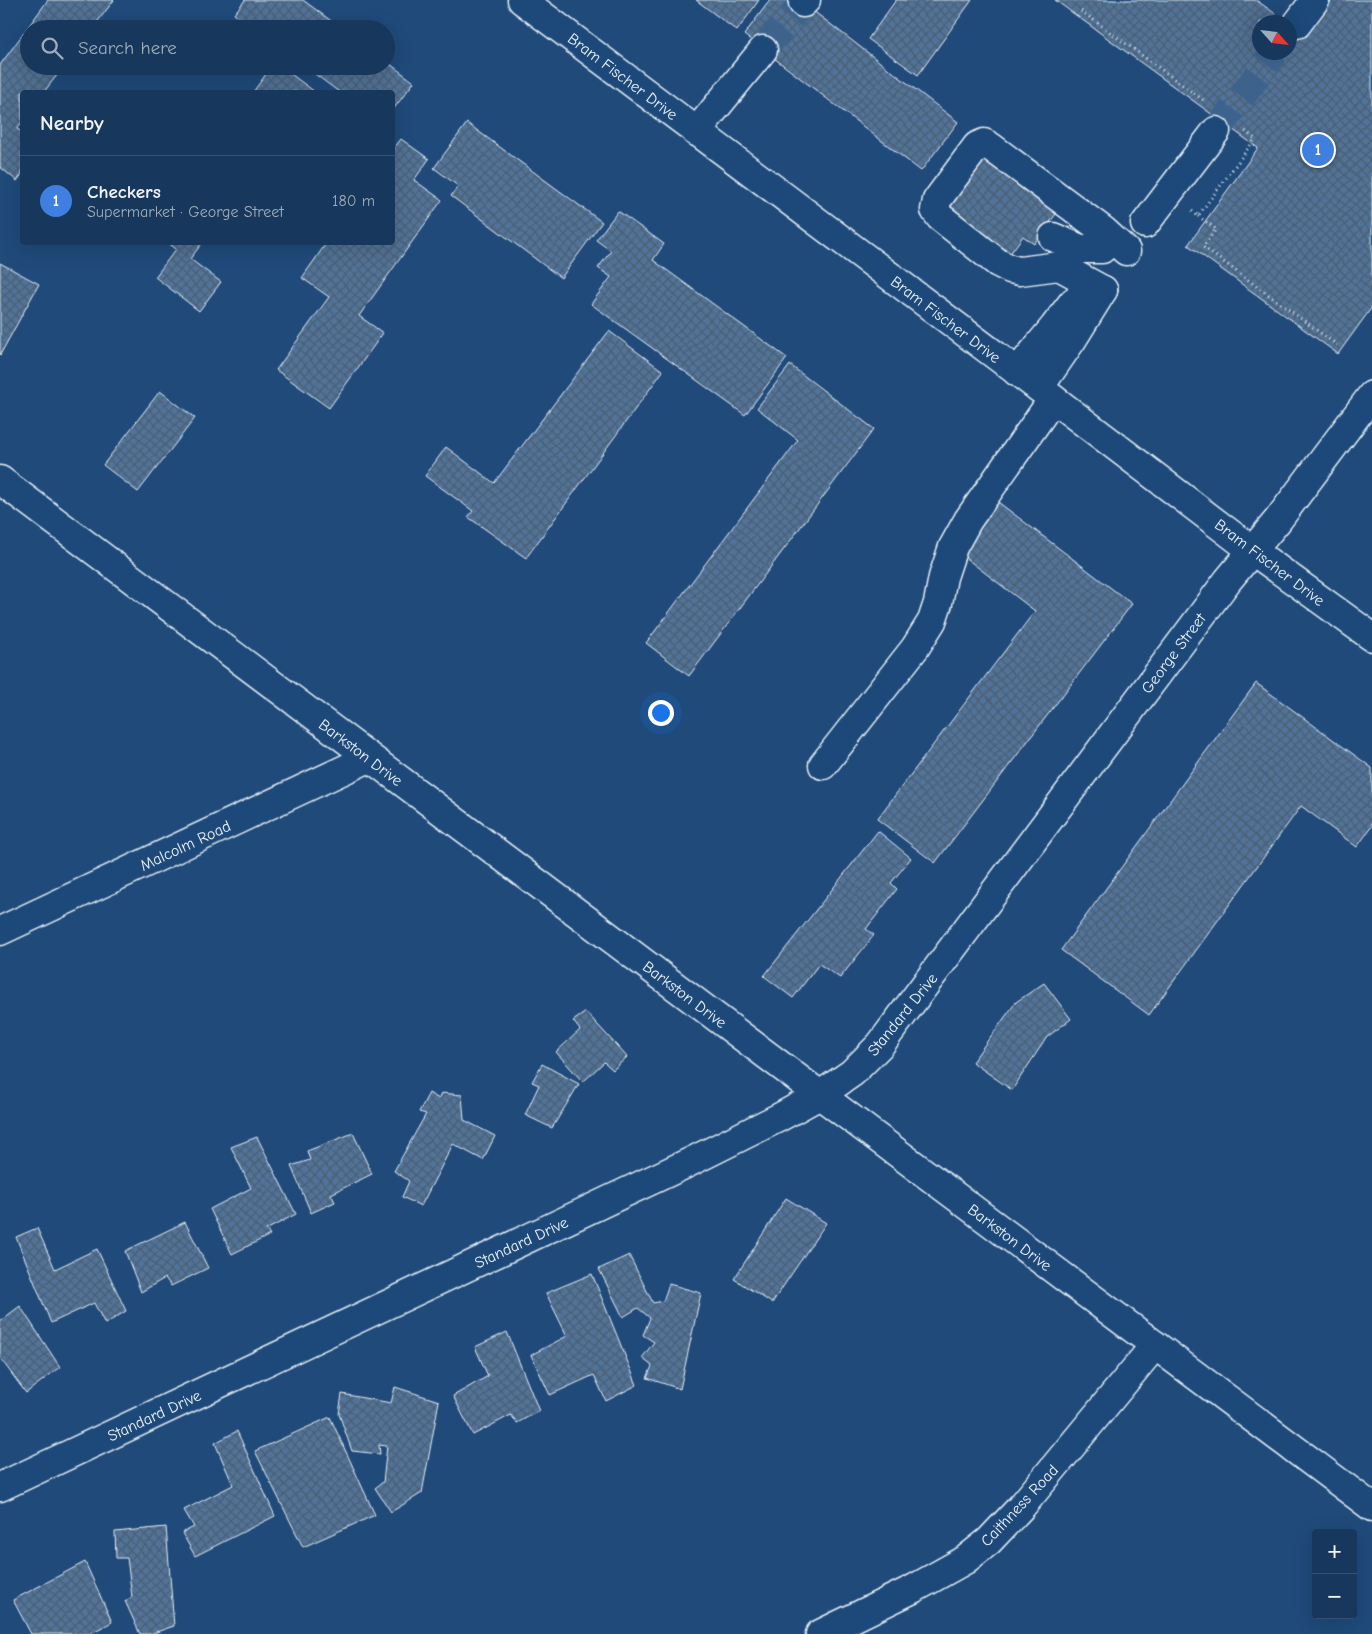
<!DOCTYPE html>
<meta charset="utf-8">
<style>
:root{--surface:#17385c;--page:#244365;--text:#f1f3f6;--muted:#9eacbb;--line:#365272;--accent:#ffd166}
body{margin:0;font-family:"Comic Neue",sans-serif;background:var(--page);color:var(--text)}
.controls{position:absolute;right:15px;bottom:15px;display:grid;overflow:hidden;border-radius:5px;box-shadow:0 5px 20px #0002}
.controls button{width:45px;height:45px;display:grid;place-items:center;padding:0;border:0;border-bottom:1px solid var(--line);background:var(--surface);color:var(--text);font:25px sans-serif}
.compass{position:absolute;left:1252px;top:15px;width:45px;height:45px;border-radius:50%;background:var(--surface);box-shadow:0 5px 20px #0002;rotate:117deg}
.you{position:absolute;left:660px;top:712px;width:18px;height:18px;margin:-12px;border:4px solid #fff;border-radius:50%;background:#1a73e8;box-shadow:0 0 0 8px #1a73e833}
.badge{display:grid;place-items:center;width:32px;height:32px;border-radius:50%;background:var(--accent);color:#fff;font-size:16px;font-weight:700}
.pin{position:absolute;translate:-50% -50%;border:2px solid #fff;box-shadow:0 1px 5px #0006}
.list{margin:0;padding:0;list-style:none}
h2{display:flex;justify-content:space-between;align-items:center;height:65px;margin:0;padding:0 20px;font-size:21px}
h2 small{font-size:16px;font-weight:400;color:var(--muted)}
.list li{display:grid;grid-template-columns:32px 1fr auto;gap:15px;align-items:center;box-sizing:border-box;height:90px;padding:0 20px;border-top:1px solid var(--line)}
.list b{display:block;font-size:19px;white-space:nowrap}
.list p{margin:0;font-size:16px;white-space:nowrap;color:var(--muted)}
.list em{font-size:16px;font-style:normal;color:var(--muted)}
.icon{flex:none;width:28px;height:28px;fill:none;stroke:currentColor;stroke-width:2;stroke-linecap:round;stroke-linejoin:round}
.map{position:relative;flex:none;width:1372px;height:1634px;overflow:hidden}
.search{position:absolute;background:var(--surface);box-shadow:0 5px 20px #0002;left:20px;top:20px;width:375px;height:55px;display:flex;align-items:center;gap:12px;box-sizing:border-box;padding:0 18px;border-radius:28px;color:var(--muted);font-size:19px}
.panel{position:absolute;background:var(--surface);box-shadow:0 5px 20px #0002;left:20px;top:90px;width:375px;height:155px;border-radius:5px}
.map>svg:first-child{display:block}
.building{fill:url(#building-cross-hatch);stroke:#e8f1f8}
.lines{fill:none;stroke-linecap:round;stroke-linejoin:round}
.minor-tunnel{stroke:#3d638d;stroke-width:28;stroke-dasharray:28 14;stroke-linecap:butt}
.minor-casing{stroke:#e8f1f8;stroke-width:31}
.major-casing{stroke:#e8f1f8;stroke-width:31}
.path{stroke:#e8f1f8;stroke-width:3;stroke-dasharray:1 4;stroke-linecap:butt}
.minor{stroke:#1f4a7a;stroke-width:28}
.major{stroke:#1f4a7a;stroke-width:28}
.labels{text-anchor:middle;stroke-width:4;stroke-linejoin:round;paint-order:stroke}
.street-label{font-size:16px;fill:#e8f1f8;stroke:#1f4a7a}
</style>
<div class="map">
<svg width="1372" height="1634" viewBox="0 0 1372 1634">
<defs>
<pattern id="building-cross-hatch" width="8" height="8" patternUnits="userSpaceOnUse" patternTransform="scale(1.25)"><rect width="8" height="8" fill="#517399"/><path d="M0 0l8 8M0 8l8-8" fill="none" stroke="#4c5e72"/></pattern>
</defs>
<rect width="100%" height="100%" fill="#1f4a7a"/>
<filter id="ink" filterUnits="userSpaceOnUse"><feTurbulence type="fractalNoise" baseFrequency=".02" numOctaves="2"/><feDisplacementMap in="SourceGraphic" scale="10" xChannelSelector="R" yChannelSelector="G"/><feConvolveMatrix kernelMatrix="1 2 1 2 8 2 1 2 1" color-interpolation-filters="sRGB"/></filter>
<g filter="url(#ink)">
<!-- building -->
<g class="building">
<polygon points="48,0 114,0 92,29 29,29 29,66 64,66 44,92 22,92 22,122 17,129 22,132 22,174 17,181 0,167 0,65"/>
<polygon points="245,0 303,0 342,29 254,29 234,14"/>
<polygon points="696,0 759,0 737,31"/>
<polygon points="770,0 799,0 958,122 921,171 744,35"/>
<polygon points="896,0 972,0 918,75 868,39"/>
<polygon points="1055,0 1256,0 1287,22 1260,22 1260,52 1290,52 1290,25 1306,37 1332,0 1372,0 1372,307 1338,354 1188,245 1258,148"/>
<polygon points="386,61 414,82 392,111 392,92 339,92 304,66 386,66"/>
<polygon points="272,66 280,66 315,92 253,92"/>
<polygon points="467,123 602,222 561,278 451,196 458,186 434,168"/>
<polygon points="401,139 429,159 414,180 442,200 359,316 383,333 329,408 276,370 329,297 302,278 327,242 392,242 392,151"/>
<polygon points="983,155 1058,211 1034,244 1023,236 1007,258 943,210"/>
<polygon points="618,211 664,244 653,260 787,358 745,415 591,304 611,277 598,268 611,251 596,240"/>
<polygon points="167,242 203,242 190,259 221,282 199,311 155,277 176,249"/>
<polygon points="0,263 39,284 0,355"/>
<polygon points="609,331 663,371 526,558 468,517 473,511 425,476 446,447 494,483"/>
<polygon points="790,365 874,429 689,676 646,643 798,440 757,408"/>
<polygon points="160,391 195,418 138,492 103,465"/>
<polygon points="998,502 1132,604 935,863 877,819 1035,611 959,553"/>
<polygon points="1256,683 1372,768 1372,826 1357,847 1301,806 1149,1015 1061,950"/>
<polygon points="878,831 911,858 891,883 897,889 866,929 874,935 840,978 819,964 793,998 764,976"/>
<polygon points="1044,983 1071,1019 1047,1037 1012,1090 972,1062 1016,1002"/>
<polygon points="586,1012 627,1057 613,1070 604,1062 583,1082 556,1052 580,1030 573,1021"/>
<polygon points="542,1064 579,1084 552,1128 525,1115 539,1085 532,1082"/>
<polygon points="429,1093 439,1099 441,1093 462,1095 464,1120 495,1136 483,1160 453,1144 421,1206 402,1197 409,1181 394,1171 426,1114 419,1112"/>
<polygon points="353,1133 372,1174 331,1194 335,1202 311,1213 291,1166 310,1160 307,1151"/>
<polygon points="257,1137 296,1214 266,1230 270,1235 232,1254 210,1209 251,1188 231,1147"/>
<polygon points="786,1198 826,1223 772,1303 734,1279"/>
<polygon points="185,1222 208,1268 171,1286 165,1278 141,1292 125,1251"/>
<polygon points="37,1228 55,1269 97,1249 126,1311 105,1324 94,1303 51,1323 16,1237"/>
<polygon points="629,1255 653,1303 663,1301 669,1284 701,1293 680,1389 647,1378 652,1366 642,1358 654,1342 643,1335 650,1318 638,1308 623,1317 599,1269"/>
<polygon points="592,1274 637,1385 606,1401 594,1375 550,1395 531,1355 567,1336 546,1293"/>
<polygon points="20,1306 60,1367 26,1393 0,1358 0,1321"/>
<polygon points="507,1332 539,1411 517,1423 511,1415 473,1435 453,1396 488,1376 475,1347"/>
<polygon points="395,1387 439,1401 422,1493 391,1512 375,1488 383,1482 387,1446 379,1445 380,1454 352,1451 339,1414 342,1394 391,1403"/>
<polygon points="330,1417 375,1515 303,1547 255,1451"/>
<polygon points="237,1431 275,1516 195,1556 182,1533 194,1527 184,1510 233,1485 215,1443"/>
<polygon points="166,1527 174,1626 150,1634 140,1634 125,1601 132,1597 127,1558 116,1558 115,1532"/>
<polygon points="85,1562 112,1622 89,1634 31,1634 13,1600"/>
</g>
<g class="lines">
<!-- minor-tunnel -->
<g class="minor-tunnel">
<polyline points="763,50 803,3"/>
<polyline points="1216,131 1275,52"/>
</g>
<!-- minor casing -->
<g class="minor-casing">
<g id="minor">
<polyline points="803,3 806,0"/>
<polyline points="1297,24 1315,0"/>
<polyline points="696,132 763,50"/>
<polyline points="1145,224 1216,131"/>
<polyline points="1053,237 1081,249 1102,249"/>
<polyline points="1103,290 1059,266 1020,271 1010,269 998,263 940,217 935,210 937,200 977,146 984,143 991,147 1104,231 1126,251"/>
<polyline points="1017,372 1054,327 1073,302 1080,297 1103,290"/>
<polyline points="1039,388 1072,340 1103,290"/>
<polyline points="0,480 820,1095 1372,1507"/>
<polyline points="823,765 915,648 932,621 938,603 943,577 953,547 968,520 1053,399"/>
<polyline points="0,931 369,758"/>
<polyline points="0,1487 688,1163 780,1117 820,1095 852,1073 880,1045 1228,580 1278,520 1372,395"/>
<polyline points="820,1634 915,1588 965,1560 989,1541 1022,1506 1155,1345"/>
</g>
</g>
<!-- major casing -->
<g class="major-casing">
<polyline id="major" points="522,0 1039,388 1253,551 1372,637"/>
</g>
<!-- path -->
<g class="path">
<polyline points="1081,11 1206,102"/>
<polyline points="1192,211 1198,216 1255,139 1245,131"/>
<polyline points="1198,216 1216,229 1203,247 1337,345"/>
</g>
<!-- minor -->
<use href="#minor" class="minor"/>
<!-- major -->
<use href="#major" class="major"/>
</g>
</g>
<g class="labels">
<!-- street labels -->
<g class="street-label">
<text transform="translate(623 76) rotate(37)" y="6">Bram Fischer Drive</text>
<text transform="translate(946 319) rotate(37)" y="6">Bram Fischer Drive</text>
<text transform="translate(1270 562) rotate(37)" y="6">Bram Fischer Drive</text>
<text transform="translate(1173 653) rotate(-53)" y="6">George Street</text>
<text transform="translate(361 752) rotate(37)" y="6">Barkston Drive</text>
<text transform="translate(185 845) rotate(-25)" y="6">Malcolm Road</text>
<text transform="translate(685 994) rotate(37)" y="6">Barkston Drive</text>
<text transform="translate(902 1014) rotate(-51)" y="6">Standard Drive</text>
<text transform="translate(1010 1237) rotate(37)" y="6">Barkston Drive</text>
<text transform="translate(521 1242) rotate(-25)" y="6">Standard Drive</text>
<text transform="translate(154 1415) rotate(-25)" y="6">Standard Drive</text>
<text transform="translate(1019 1505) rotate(-47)" y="6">Caithness Road</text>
</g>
</g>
</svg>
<div class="controls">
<button>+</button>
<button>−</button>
</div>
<svg class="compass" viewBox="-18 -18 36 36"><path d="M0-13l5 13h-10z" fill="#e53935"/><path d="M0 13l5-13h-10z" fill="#9eacbb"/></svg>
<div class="you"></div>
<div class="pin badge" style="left:1318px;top:150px;background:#3f7fe0">1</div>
<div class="search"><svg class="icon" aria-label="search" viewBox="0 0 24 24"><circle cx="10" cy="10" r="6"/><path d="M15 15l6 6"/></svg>Search here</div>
<section class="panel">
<h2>Nearby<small></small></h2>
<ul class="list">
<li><span class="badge" style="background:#3f7fe0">1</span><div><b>Checkers</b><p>Supermarket · George Street</p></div><em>180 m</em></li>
</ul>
</section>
</div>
